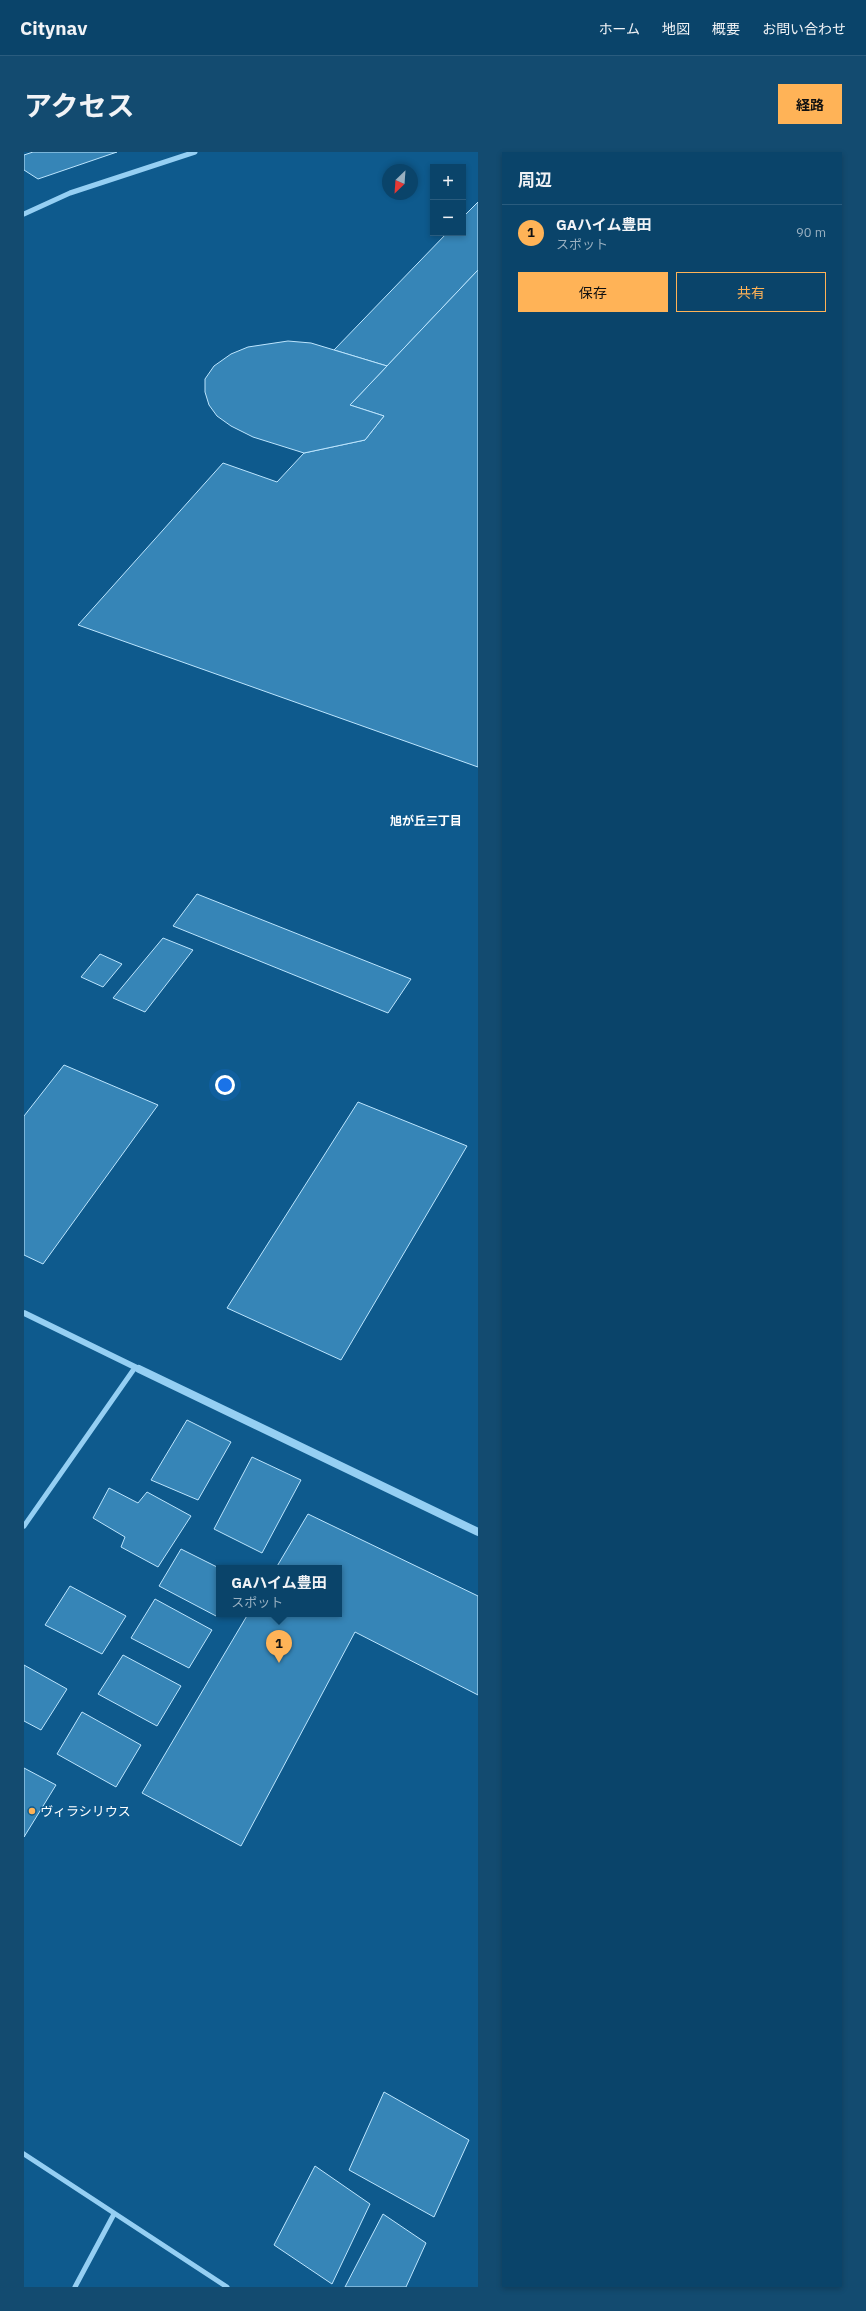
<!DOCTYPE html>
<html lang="ja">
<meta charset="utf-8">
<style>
:root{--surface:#0a446a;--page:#134b70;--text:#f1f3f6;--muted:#99b0c1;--line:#2a5c7e;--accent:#ffb357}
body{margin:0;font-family:"IBM Plex Sans","Noto Sans JP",sans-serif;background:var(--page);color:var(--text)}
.controls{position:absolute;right:12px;top:12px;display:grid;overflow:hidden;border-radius:0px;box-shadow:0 2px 6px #0003}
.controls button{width:36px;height:36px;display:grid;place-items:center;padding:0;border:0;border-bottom:1px solid var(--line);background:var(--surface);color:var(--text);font:20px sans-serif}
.compass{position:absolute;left:358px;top:12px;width:36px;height:36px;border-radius:50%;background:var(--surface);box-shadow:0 2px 6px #0003;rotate:205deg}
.you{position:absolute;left:201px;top:933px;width:14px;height:14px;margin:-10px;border:3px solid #fff;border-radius:50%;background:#1a73e8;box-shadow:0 0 0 6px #1a73e833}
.badge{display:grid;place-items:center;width:26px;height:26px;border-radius:50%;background:var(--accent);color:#111;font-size:13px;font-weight:700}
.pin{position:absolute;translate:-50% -33px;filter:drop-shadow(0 1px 2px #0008)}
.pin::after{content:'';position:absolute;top:21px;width:14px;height:12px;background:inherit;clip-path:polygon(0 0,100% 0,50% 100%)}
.popup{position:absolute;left:192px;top:1413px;width:126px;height:52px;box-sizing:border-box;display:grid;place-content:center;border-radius:0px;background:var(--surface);filter:drop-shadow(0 1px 3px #0005);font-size:13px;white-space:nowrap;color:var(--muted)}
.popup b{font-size:15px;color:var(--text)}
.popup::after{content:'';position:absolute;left:50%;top:100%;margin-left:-8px;border:8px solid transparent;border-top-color:var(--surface)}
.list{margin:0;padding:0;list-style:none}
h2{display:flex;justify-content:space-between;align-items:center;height:52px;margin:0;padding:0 16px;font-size:17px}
h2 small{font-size:13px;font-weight:400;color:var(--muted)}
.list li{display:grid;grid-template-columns:26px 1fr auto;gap:12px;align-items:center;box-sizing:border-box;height:56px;padding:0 16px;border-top:1px solid var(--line)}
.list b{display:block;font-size:15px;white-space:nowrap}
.list p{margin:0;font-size:13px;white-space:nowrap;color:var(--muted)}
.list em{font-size:13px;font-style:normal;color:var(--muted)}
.actions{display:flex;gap:8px;padding:12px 16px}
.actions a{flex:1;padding:9px 0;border:1px solid var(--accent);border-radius:0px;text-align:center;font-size:14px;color:var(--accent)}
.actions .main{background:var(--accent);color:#111}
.map{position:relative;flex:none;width:454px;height:2135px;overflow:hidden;border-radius:0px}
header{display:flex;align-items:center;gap:24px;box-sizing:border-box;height:56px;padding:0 20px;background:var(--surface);border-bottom:1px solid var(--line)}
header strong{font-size:19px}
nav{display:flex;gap:22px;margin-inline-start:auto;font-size:14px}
.intro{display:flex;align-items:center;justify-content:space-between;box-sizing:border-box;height:96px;padding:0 24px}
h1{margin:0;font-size:28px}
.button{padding:10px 18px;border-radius:0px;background:var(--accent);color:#111;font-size:14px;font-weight:700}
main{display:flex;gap:24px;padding:0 24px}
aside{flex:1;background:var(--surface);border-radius:0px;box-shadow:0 2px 6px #0003}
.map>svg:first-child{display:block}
.building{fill:#3685b7;stroke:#bce5fe}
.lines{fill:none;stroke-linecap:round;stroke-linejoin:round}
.minor-far1{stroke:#95cff3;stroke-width:3.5}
.minor{stroke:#95cff3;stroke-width:5}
.tertiary-far2{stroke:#95cff3;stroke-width:5}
.tertiary-far1{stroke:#95cff3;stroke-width:6}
.tertiary{stroke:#95cff3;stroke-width:8}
.poi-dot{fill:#ffb357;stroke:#0e5a8d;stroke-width:1.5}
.labels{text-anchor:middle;stroke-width:3;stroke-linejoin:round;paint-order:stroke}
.neighbourhood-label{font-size:12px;font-weight:bold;fill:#fff;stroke:#0e5a8d}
.near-poi-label{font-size:13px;fill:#fff;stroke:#0e5a8d;text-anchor:start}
</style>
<header>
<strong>Citynav</strong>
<nav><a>ホーム</a><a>地図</a><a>概要</a><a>お問い合わせ</a></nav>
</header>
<div class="intro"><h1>アクセス</h1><a class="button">経路</a></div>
<main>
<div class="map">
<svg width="454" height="2135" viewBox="0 0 454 2135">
<rect width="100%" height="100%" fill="#0e5a8d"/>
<!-- building -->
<g class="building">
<polygon points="9,0 93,0 14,27 0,18 0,3"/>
<polygon points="454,50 454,118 363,214 310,198 423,81 439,81 439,65"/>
<polygon points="454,118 454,615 54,473 199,311 253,330 280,301 341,288 360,264 326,253"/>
<polygon points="264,189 287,191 363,214 326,253 360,264 341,288 280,301 229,285 207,274 193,264 185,253 181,240 181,227 190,214 207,202 224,195"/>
<polygon points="173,742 387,827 364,861 149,774"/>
<polygon points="139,786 169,798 121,860 89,846"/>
<polygon points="76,802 98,812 79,835 57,825"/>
<polygon points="40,913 134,953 19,1112 0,1103 0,964"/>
<polygon points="334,950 443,994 317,1208 203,1156"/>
<polygon points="163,1268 207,1290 174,1348 127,1328"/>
<polygon points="228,1305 277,1328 238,1401 190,1377"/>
<polygon points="85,1336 114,1351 123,1340 167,1364 134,1415 97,1395 101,1385 69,1366"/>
<polygon points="284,1362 454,1444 454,1543 331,1480 217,1694 118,1641 224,1462 315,1462 315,1416 252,1416"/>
<polygon points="157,1397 195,1416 195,1459 192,1464 135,1434"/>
<polygon points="46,1434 102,1464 78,1502 21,1473"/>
<polygon points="131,1447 188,1478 165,1516 107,1486"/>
<polygon points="99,1503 157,1534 133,1574 74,1542"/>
<polygon points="0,1513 43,1537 17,1578 0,1569"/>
<polygon points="58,1560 117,1593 92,1635 33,1602"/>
<polygon points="0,1616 32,1633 0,1685"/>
<polygon points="360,1940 445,1988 410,2065 325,2018"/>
<polygon points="291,2014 346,2052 308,2132 250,2093"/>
<polygon points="359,2062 402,2091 382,2135 321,2135"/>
</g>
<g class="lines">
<!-- minor-far1 -->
<polyline class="minor-far1" points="109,1218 111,1215"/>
<!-- minor -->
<g class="minor">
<polyline points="0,1374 110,1217"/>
<polyline points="0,2002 203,2135"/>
<polyline points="51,2135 90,2062"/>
</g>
<!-- tertiary-far2 -->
<polyline class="tertiary-far2" points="0,62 46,41 171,0"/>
<!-- tertiary-far1 -->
<polyline class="tertiary-far1" points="0,1161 117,1218"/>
<!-- tertiary -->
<polyline class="tertiary" points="115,1217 454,1380"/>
</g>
<!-- markers -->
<circle class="poi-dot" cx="8" cy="1659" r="4"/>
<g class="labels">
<!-- neighbourhood labels -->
<g class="neighbourhood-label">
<text x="402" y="673">旭が丘三丁目</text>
</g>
<!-- near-poi labels -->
<g class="near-poi-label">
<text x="16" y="1664">ヴィラシリウス</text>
</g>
</g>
</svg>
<div class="controls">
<button>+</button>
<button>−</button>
</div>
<svg class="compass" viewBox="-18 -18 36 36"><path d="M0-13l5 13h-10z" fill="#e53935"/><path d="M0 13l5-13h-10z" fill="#99b0c1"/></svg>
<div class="you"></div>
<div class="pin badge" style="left:255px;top:1511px">1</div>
<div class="popup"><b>GAハイム豊田</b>スポット</div>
</div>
<aside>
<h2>周辺<small></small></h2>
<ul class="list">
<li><span class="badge">1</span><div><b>GAハイム豊田</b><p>スポット</p></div><em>90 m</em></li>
</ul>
<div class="actions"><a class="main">保存</a><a>共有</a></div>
</aside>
</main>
